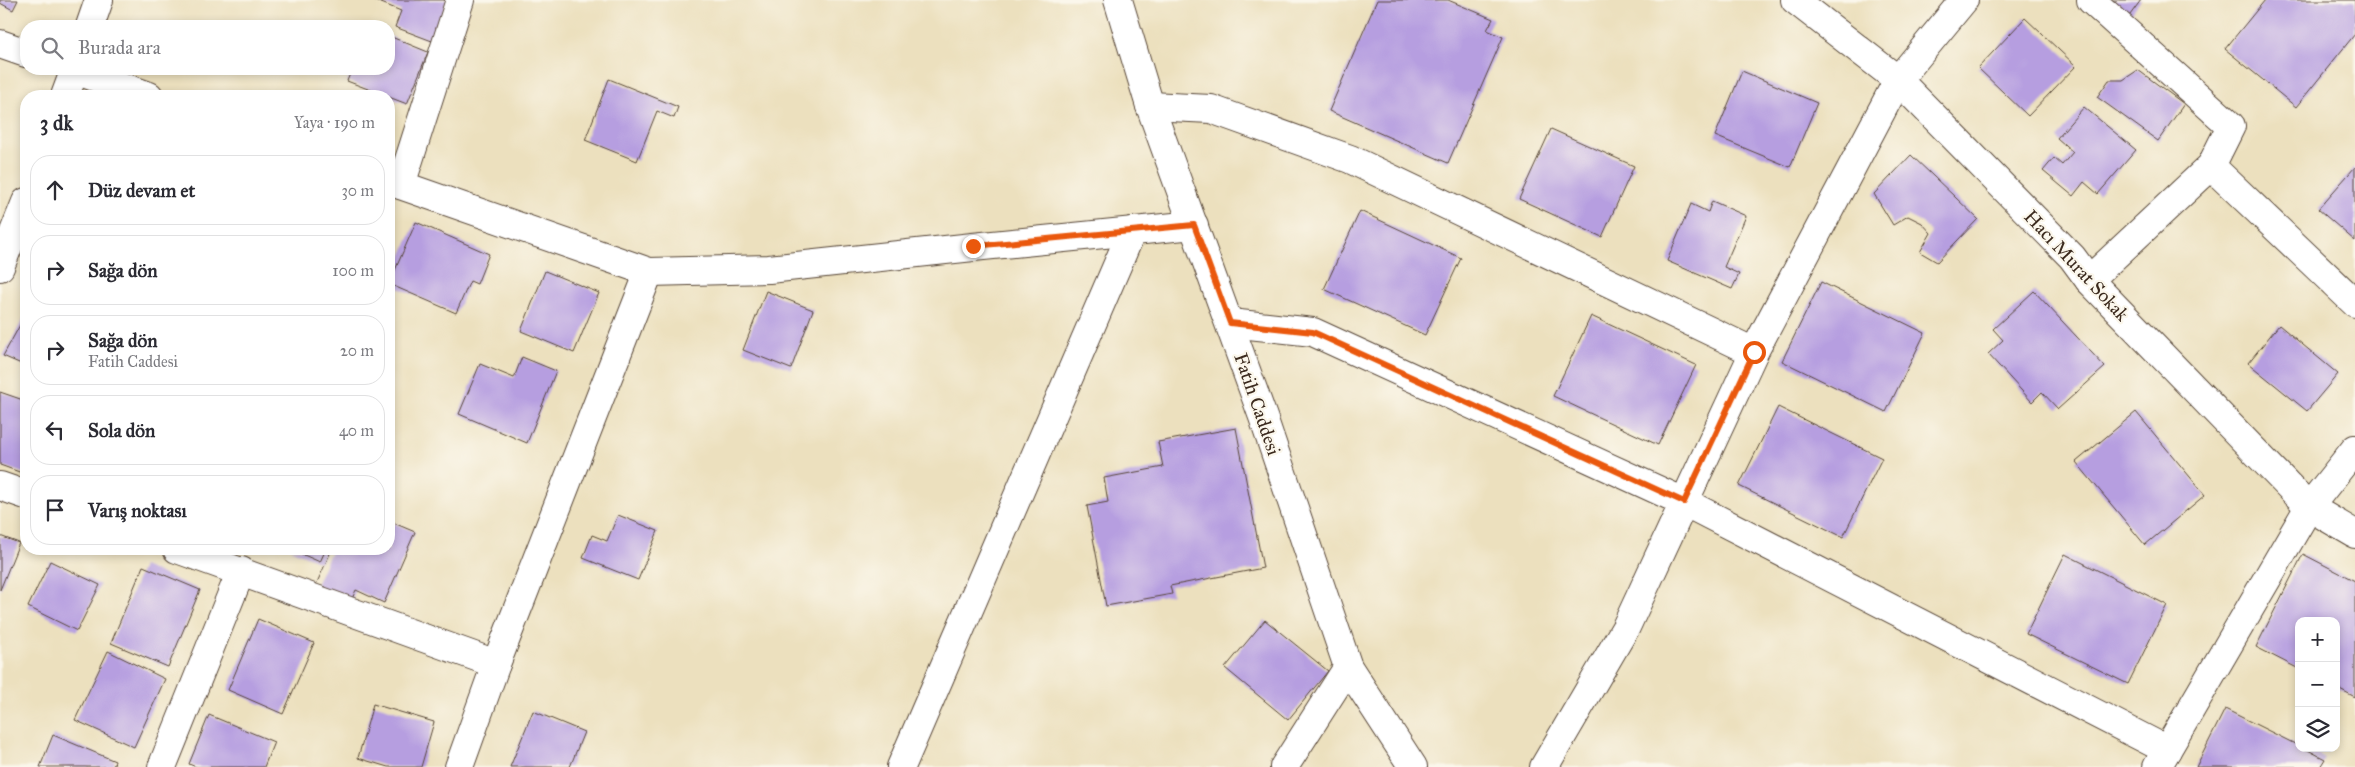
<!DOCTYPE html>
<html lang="tr">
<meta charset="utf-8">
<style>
:root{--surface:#fff;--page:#f2f2f3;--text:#2b2b33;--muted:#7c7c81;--line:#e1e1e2}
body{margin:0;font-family:"IM FELL Great Primer",serif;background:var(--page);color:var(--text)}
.controls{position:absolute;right:15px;bottom:15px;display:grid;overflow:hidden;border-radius:10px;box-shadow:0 2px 8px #0003}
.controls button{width:45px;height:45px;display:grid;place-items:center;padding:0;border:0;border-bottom:1px solid var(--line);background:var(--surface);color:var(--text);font:25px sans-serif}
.stop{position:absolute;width:15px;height:15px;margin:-11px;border:4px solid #ea580c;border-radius:50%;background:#fff}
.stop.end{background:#ea580c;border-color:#fff;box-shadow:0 1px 5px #0008}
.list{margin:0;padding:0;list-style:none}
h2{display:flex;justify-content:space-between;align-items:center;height:65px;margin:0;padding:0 20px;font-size:21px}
h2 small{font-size:16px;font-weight:400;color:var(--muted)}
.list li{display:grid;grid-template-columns:32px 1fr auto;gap:15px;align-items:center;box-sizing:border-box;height:70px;margin:0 10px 10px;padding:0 10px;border:1px solid var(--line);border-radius:20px}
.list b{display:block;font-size:19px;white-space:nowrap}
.list p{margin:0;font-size:16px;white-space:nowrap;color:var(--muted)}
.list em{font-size:16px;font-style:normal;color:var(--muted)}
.icon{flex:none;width:28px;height:28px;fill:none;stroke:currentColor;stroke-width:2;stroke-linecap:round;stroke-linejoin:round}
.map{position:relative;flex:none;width:2355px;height:767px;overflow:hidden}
.search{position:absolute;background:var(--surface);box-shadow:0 2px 8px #0003;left:20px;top:20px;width:375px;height:55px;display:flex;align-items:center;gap:12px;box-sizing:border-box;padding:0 18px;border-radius:20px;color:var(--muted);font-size:19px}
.panel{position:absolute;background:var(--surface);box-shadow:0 2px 8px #0003;left:20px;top:90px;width:375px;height:465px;border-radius:20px}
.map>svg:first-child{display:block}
.building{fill:#b69ee0}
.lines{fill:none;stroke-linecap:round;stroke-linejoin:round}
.minor-casing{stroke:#564536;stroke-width:30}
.minor{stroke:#fff;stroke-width:28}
.route{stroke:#ea580c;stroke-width:6}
.labels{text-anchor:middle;stroke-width:4.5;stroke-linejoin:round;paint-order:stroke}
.street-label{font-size:19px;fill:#3b2a1e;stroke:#fbf7ec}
</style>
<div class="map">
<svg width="2355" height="767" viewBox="0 0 2355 767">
<rect width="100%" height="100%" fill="#fbf7ec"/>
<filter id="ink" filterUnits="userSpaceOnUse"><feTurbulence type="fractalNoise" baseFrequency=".02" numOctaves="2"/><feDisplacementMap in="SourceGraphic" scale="10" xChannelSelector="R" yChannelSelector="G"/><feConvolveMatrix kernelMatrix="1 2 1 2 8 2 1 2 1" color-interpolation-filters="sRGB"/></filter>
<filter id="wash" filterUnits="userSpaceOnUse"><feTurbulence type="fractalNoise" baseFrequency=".0096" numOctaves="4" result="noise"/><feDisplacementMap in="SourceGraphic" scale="20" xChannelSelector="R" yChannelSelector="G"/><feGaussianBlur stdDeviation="1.12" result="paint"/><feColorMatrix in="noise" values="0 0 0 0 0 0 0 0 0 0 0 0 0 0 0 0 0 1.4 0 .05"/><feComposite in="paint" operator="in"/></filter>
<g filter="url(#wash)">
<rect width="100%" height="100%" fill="#ece0be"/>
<g id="blocks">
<!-- building -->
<g class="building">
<polygon points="0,0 18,0 13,10 0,3"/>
<polygon points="374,0 448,0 432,41 395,27 401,11"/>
<polygon points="1377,0 1448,0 1493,19 1487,30 1503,37 1448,163 1329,111"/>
<polygon points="2101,0 2141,0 2127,19"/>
<polygon points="2265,0 2355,0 2355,34 2296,107 2225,49"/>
<polygon points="2025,18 2076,66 2028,116 1978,68"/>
<polygon points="389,36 428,52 407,104 347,81 352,69 389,69"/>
<polygon points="2138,70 2184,104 2158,141 2097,97 2109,80 2123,80"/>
<polygon points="1742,71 1817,103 1790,167 1715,136"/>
<polygon points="609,79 678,107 674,118 657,111 637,161 585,140"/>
<polygon points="2084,107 2136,150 2098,194 2084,182 2073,196 2043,171 2054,158 2062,165 2073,152 2057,138"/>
<polygon points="1551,129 1634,166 1602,237 1519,199"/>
<polygon points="1911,155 1978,219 1937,262 1920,252 1931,233 1922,223 1908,216 1893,225 1874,194"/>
<polygon points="2355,167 2355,241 2318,209"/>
<polygon points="1712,201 1746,216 1724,267 1739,274 1732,289 1667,261 1691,204 1708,212"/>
<polygon points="1360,211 1461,258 1425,335 1324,289"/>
<polygon points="416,222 489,254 477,284 470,281 456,313 389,284"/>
<polygon points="545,271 599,293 574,353 521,331"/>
<polygon points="1821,282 1925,333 1886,412 1782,361"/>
<polygon points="766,291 813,310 791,369 743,350"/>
<polygon points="2034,291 2105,367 2058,409 2042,392 2032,402 1988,354 2003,340 1993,329"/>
<polygon points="26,314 26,366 3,356"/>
<polygon points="1591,316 1696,365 1658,445 1553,396"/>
<polygon points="2279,325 2338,374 2307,411 2248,363"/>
<polygon points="522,357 556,371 527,443 459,414 480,364 514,378"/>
<polygon points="0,392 26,401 25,474 0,465"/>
<polygon points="1778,407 1882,458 1843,537 1739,486"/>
<polygon points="2136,412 2205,495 2145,545 2076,462"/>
<polygon points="1236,428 1263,568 1170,586 1172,594 1106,606 1087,506 1108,502 1104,478 1163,467 1158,442"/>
<polygon points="618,515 658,531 638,580 583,558 592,535 607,541"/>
<polygon points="389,521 415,532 384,603 356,590 350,603 315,587 332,549 389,549"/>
<polygon points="0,536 19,543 0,590"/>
<polygon points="290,549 326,549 320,562"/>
<polygon points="2065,554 2167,605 2128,684 2026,634"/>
<polygon points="2303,554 2355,581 2355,697 2336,687 2336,621 2299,621 2299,669 2256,647"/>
<polygon points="50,561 100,585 77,631 28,607"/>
<polygon points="143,566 200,590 168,667 111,643"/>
<polygon points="258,619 314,643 283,714 228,690"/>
<polygon points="1265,620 1328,671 1288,720 1225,668"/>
<polygon points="108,651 165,679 134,747 75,720"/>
<polygon points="373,704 434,722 421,767 388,767 358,758"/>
<polygon points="2225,709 2299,746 2299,748 2304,748 2325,759 2320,767 2196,767"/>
<polygon points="533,711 584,732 570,767 510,767"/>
<polygon points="209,715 274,742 264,767 196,767 189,764"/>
<polygon points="53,735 115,761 113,767 40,767"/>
</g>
</g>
</g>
<g filter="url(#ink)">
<use href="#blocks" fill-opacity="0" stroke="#564536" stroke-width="1"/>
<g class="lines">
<!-- minor casing -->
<g class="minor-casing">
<g id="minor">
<polyline points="1118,0 1150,106 1263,417 1348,667 1413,767"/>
<polyline points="1795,0 1898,80 2072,257 2089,280 2309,507 2355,534"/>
<polyline points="90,26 99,0"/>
<polyline points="0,44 26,53"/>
<polyline points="72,69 149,96"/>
<polyline points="65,96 75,69"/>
<polyline points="1150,106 1211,109 1350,159 1754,352"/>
<polyline points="2211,166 2355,303"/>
<polyline points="389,181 649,272 769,269 973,247 1194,225"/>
<polyline points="401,185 460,0"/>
<polyline points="0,267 26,202"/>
<polyline points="2089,280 2211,166 2231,126 2091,0"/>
<polyline points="1230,323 1313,332 1684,502 2167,750"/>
<polyline points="0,486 26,495"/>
<polyline points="177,549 496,664"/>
<polyline points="162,767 241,571"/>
<polyline points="459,767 496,664 649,272"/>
<polyline points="901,767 1132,231"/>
<polyline points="1284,767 1348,667"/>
<polyline points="1544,767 1626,627 1754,352 1898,80 1964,0"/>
<polyline points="2157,767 2309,507 2355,449"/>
</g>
</g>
<!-- minor -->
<use href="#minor" class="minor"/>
</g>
</g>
<g class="lines" filter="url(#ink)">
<!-- route -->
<polyline class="route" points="973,246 1194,225 1230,323 1313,332 1684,502 1754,352"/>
</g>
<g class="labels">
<!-- street labels -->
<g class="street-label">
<text transform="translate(2077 265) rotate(47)" y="7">Hacı Murat Sokak</text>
<text transform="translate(1258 404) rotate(71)" y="7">Fatih Caddesi</text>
</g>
</g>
</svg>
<div class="controls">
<button>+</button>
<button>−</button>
<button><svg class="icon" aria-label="layers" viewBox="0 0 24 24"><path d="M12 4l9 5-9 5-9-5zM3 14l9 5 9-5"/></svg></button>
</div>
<div class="stop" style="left:1754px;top:352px"></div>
<div class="stop end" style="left:973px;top:246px"></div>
<div class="search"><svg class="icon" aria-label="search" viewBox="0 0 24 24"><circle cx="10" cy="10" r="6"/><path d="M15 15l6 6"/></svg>Burada ara</div>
<section class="panel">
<h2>3 dk<small>Yaya · 190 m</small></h2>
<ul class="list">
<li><svg class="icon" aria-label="ahead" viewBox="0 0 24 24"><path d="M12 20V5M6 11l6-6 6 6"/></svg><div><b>Düz devam et</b></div><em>30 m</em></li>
<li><svg class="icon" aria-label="right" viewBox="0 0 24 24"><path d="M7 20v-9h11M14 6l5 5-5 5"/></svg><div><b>Sağa dön</b></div><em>100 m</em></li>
<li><svg class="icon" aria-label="right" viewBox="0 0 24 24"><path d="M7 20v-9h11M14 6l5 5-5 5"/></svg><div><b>Sağa dön</b><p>Fatih Caddesi</p></div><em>20 m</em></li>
<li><svg class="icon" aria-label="left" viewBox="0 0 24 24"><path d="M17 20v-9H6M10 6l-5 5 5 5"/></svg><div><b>Sola dön</b></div><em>40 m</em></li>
<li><svg class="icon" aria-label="arrive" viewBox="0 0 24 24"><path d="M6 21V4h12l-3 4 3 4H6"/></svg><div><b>Varış noktası</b></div></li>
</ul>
</section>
</div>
